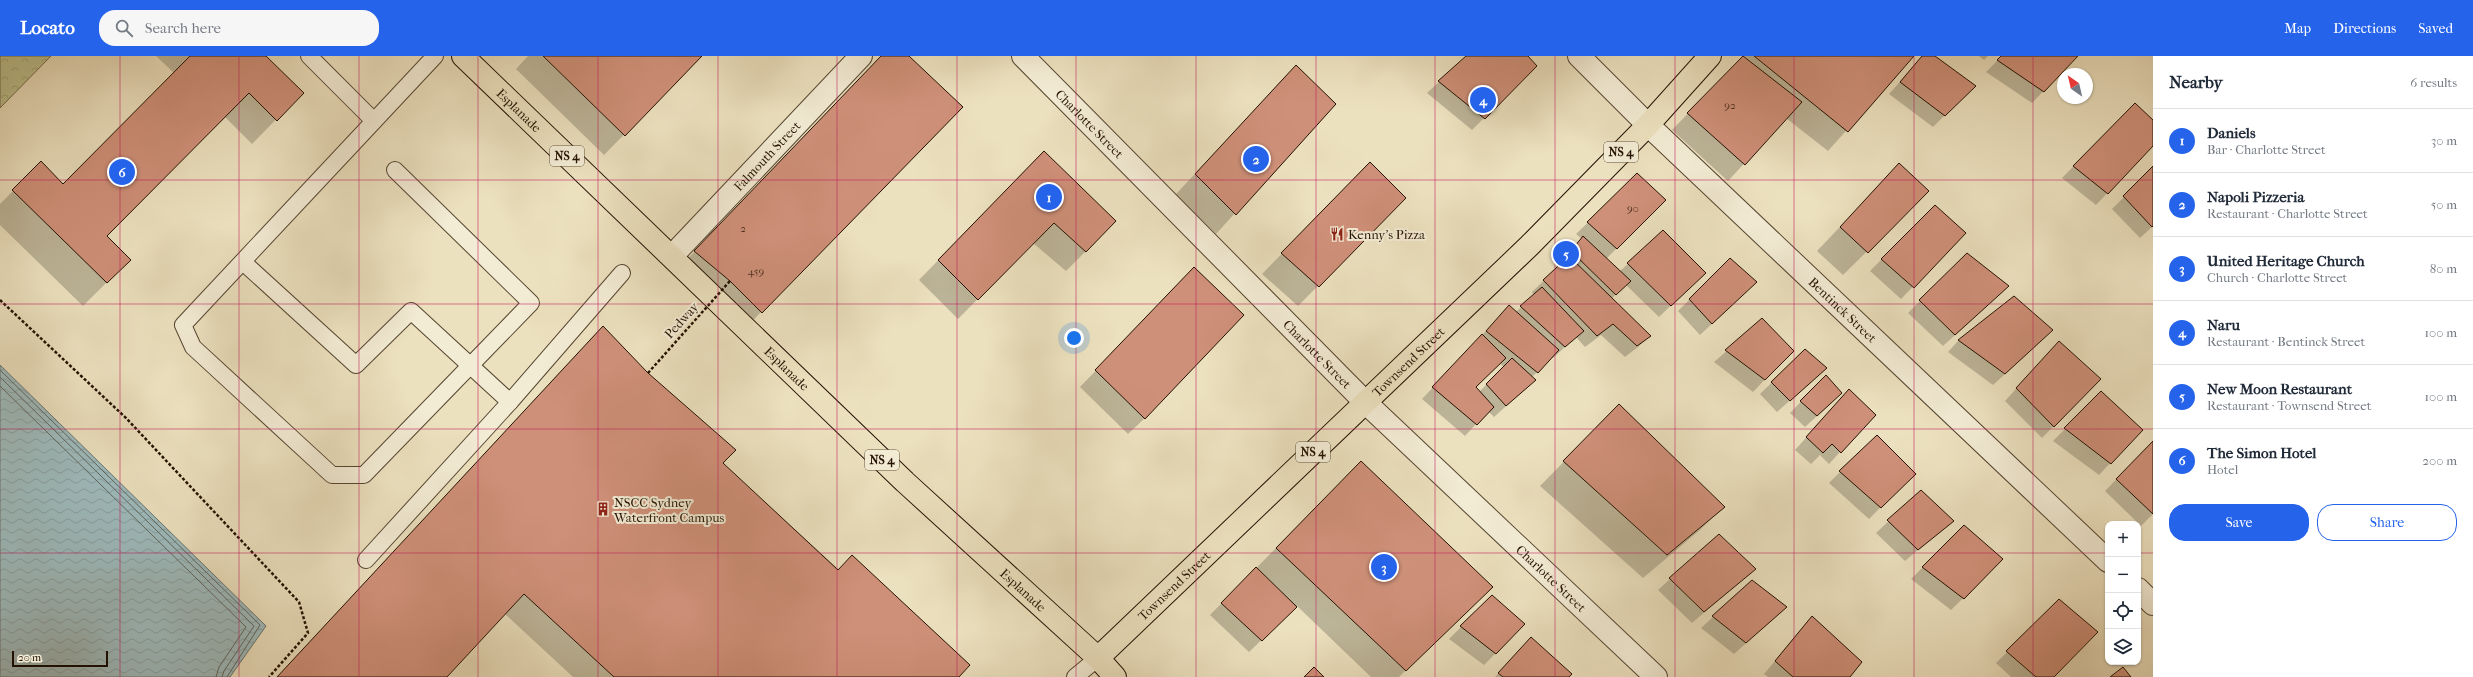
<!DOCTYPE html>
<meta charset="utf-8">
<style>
:root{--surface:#fff;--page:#f6f6f7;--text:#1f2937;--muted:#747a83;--line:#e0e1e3;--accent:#2563eb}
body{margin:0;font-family:"IM FELL French Canon",serif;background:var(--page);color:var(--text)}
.controls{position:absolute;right:12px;bottom:12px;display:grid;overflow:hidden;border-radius:8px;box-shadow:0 1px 3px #0004}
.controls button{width:36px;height:36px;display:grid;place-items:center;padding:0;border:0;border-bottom:1px solid var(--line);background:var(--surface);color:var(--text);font:20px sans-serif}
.compass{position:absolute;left:2057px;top:12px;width:36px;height:36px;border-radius:50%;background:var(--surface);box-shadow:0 1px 3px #0004;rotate:326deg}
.scale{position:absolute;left:12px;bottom:10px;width:96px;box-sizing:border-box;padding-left:4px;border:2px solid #231101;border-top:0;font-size:11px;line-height:14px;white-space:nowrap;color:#231101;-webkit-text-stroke:3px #f3ecd5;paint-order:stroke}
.you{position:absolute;left:1074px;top:282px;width:14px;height:14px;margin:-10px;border:3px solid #fff;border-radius:50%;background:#1a73e8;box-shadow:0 0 0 6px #1a73e833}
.badge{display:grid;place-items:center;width:26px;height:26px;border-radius:50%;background:var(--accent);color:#fff;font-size:13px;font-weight:700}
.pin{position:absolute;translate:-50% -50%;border:2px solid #fff;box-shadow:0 1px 4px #0006}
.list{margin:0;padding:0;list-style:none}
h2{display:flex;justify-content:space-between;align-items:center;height:52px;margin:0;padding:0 16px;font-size:17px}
h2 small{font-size:13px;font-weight:400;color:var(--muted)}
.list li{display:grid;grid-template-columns:26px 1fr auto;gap:12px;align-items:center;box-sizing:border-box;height:64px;padding:0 16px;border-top:1px solid var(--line)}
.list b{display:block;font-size:15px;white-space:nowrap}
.list p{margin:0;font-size:13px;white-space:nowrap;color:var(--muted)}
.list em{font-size:13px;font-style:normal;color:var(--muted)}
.actions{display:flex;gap:8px;padding:12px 16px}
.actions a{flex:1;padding:9px 0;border:1px solid var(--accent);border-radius:16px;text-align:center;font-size:14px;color:var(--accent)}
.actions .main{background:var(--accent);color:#fff}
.icon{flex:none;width:22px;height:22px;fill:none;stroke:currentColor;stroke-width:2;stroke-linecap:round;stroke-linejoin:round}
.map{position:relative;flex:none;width:2153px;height:621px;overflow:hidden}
header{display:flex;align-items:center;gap:24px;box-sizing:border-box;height:56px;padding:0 20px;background:var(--accent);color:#fff}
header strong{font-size:19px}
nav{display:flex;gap:22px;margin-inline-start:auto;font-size:14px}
.search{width:280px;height:36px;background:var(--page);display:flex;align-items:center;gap:10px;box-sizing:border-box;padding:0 14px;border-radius:16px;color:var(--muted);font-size:15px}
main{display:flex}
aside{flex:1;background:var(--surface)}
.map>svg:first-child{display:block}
.park{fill:url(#park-crowns);stroke:#706948}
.water{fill:url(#water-waves);stroke:#6d7772}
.shadow{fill:#0003;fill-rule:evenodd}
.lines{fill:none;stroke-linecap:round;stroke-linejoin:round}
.shore{stroke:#60665f;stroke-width:1}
.building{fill:#cf9079;stroke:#231101}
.lane-casing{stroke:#554530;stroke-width:18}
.street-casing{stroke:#554530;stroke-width:24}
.primary-casing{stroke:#231101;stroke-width:24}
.path{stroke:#231101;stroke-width:2.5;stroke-dasharray:3 2;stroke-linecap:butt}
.lane{stroke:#f3ecd5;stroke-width:16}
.street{stroke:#f3ecd5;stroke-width:22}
.primary{stroke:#ece1bf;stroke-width:22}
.path-bridge{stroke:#231101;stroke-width:2.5;stroke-dasharray:3 2;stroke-linecap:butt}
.grid{fill:none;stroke:#c2185b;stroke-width:1;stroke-opacity:0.55}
.labels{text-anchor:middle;stroke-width:4;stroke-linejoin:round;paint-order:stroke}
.number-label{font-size:11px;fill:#4e311f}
.shield{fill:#f3ecd5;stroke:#615341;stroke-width:1}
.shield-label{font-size:12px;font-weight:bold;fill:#231101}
.street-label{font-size:13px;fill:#231101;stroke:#f3ecd5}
.poi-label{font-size:13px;fill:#231101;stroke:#f3ecd5;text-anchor:start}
</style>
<header>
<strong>Locato</strong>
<div class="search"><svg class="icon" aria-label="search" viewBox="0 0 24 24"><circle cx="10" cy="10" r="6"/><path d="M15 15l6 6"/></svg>Search here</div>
<nav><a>Map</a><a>Directions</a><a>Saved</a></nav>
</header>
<main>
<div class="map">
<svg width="2153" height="621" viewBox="0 0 2153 621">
<defs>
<pattern id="park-crowns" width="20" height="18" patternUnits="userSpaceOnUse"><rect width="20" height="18" fill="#bdc18e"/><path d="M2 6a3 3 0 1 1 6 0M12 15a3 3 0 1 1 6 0" fill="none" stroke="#a2a579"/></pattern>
<pattern id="water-waves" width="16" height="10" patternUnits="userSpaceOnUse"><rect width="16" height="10" fill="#9ebbbd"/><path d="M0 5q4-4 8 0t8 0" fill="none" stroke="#88a0a1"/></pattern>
</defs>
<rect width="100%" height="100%" fill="#ece1bf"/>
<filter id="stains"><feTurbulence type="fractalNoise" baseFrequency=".005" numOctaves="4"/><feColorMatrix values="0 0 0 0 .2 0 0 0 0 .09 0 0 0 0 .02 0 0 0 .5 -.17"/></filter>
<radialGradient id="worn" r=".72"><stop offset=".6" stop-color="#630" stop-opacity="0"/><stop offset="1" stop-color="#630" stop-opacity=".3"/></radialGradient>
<!-- park -->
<polygon class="park" points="0,0 51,0 0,52"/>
<!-- water -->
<polygon class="water" points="0,309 266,570 230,621 0,621"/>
<!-- shadow -->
<g class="shadow">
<polygon points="156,0 264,0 302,37 252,88 224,60 106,180 129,204 83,250 0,169 0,148 41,107 63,129 174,17"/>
<polygon points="528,0 701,0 604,99 516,13"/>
<polygon points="881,0 907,0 761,256 742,276 675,216"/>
<polygon points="1467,0 1527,0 1536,10 1472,74 1427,37"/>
<polygon points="1744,0 1913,0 1828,95 1786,62 1728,125 1672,74"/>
<polygon points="1923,0 1933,0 1974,30 1933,71 1889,38"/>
<polygon points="1979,0 1988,0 1984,4"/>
<polygon points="2002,0 2077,0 2032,47 1986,16"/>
<polygon points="1296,10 1334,48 1216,178 1176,138"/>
<polygon points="2135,48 2153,65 2153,88 2096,149 2062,122"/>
<polygon points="1899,109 1928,135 1843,219 1817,195"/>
<polygon points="2153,112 2153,170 2140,182 2112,153"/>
<polygon points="1024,116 1086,195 1066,215 1033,187 958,263 919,224"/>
<path d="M1637,119l28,25 -59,59 14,12 8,-7 76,9 -45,44 -33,-32 -15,14 39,37 -12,11 -13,10 -24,-22 -16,12 -9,-10 -23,21 -1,-1 -20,20 -9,14 -29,26 -6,-6 -23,25 -43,-37 76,-81 18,-6 18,-17 -2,-3 29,-28 -1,-1 22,-24 -6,-5zM1499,307l5,4 -25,25 -4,-5z"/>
<polygon points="1350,128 1405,142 1298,250 1262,218"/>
<polygon points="1935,150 1965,177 1901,243 1870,215"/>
<polygon points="1967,198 1996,242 1943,290 1908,257"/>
<polygon points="1730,203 1744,238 1700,279 1678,255"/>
<polygon points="1178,229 1145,362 1128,378 1080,331"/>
<polygon points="1762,264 1792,295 1753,336 1714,306"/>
<polygon points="603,271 722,407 957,621 573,621 505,558 446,621 277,621"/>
<polygon points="1959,284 2040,286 1993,329 1948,296"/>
<polygon points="2059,286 2100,323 2042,382 2005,345"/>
<polygon points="1805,294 1814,323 1777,356 1760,338"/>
<polygon points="1826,320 1829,349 1805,371 1790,357"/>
<polygon points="1849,334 1840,396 1829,408 1820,399 1811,408 1795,394"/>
<polygon points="2101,337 2141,374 2099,419 2053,385"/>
<polygon points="1595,374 1723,451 1700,474 1643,522 1540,430"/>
<polygon points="2153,386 2153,458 2141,470 2105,435"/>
<polygon points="1840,416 1914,418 1869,463 1829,427"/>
<polygon points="1341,426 1472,550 1399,621 1371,621 1297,550 1249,596 1210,559"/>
<polygon points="1921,435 1952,465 1905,505 1876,477"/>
<polygon points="1964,470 2002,504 1951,554 1911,523"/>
<polygon points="1755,513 1692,567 1658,534 1670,523"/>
<polygon points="1492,540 1496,597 1484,609 1449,583"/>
<polygon points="2059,545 2053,621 2011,621 1996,607"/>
<polygon points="1713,561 1774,562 1734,598 1701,572"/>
<polygon points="1812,561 1849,621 1768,621 1764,618"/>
<polygon points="1520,595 1568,621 1495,621"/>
</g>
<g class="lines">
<!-- shore -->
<g class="shore">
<polyline points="0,314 260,569 227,621"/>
<polyline points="0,321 254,570 224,615 222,621"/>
<polyline points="0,330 246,571 219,611 216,621"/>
</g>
</g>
<!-- building -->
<g class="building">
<polygon points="190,0 266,0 304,37 277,65 249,37 107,180 131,204 107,227 12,134 41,105 63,128"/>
<polygon points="543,0 702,0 625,80"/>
<polygon points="881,0 909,0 963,51 762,257 730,225 694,195"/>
<polygon points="1466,0 1528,0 1537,10 1485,63 1438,25"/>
<polygon points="1743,0 1802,46 1745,109 1687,57"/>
<polygon points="1754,0 1914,0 1848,76"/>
<polygon points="1922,0 1935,0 1976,30 1945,60 1900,26"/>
<polygon points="2001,0 2078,0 2044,36 1997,4"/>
<polygon points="1296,9 1336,48 1236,159 1195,118"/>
<polygon points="2135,47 2153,64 2153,90 2108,138 2073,110"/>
<polygon points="1044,95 1116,165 1086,196 1054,167 978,244 938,204"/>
<polygon points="1370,106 1406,142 1319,231 1281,197"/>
<polygon points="1899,107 1929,135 1868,197 1840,171"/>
<polygon points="2153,110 2153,170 2152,171 2123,140"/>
<polygon points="1637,117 1666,144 1617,193 1587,166"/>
<polygon points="1935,149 1966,177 1914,232 1881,203"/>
<polygon points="1663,174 1706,217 1671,250 1627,207"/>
<polygon points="1583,180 1631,225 1616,239 1571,195"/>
<polygon points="1967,197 2009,230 1955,279 1919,244"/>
<polygon points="1569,200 1651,280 1637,290 1613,268 1597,280 1543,224"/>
<polygon points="1730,202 1757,226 1712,268 1689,243"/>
<polygon points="1194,211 1244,259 1145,363 1095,314"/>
<polygon points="1542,231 1584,275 1565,291 1520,250"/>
<polygon points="2014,240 2053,274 2005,318 1958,284"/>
<polygon points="1509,249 1559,294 1538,317 1486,275"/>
<polygon points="1762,262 1794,295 1765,324 1725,294"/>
<polygon points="603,270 648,317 736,394 723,407 838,514 852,499 970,609 959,621 614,621 524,538 447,621 277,621"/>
<polygon points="1482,278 1506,302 1476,331 1494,351 1477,369 1432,331"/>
<polygon points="2059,285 2101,323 2054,371 2016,332"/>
<polygon points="1805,293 1827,312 1790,345 1771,326"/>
<polygon points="1512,302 1536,324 1506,350 1486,328"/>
<polygon points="1826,319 1842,337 1817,360 1800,345"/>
<polygon points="1849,333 1876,359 1841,397 1832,388 1823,397 1806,381"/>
<polygon points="2101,335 2143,374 2111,408 2064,372"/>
<polygon points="1619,348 1725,451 1667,499 1563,405"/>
<polygon points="1877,379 1916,418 1881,452 1839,415"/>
<polygon points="2153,385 2153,458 2116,423"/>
<polygon points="1361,405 1493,531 1406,615 1276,492"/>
<polygon points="1921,434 1954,465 1918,494 1887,464"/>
<polygon points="1964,469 2003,503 1964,543 1922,511"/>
<polygon points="1719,478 1756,513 1704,556 1669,522"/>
<polygon points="1256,511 1297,551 1262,585 1221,547"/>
<polygon points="1752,524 1787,551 1746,587 1712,560"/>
<polygon points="1492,539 1525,568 1496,598 1460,570"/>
<polygon points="2059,543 2098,576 2054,621 2036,621 2006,595"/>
<polygon points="1812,560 1862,606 1850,621 1793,621 1775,605"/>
<polygon points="1531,581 1572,618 1569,621 1503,621 1498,617"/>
<polygon points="1314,611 1324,621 1304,621"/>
<polygon points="2123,611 2131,621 2110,621"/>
</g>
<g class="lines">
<!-- lane casing -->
<g class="lane-casing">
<g id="lane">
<polyline points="309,0 374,65"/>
<polyline points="395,114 531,247 364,419 332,419 193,291 183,269 435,0"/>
<polyline points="243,206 356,309 411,255 510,346"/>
<polyline points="366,504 510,346 622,217"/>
<polyline points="1075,621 1098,602"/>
</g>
</g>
<!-- street casing -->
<g class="street-casing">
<g id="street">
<path id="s1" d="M1023,0l342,346 291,275"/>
<path id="s2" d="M1579,0l69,69 460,436"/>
<path id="s3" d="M672,200l189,-200"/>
<polyline points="2138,533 2153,548"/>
</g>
</g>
<!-- primary casing -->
<g class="primary-casing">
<g id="primary">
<path id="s4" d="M463,0l442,426 193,176 17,19"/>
<path id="s5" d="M1098,602l431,-412 119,-121 62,-69"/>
</g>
</g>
<!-- path -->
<polyline class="path" points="0,244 126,362 299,546 308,577 269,621"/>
<!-- lane -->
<use href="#lane" class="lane"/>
<!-- street -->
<use href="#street" class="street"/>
<!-- primary -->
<use href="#primary" class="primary"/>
<!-- path-bridge -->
<polyline class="path-bridge" points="648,317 730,225"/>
</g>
<!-- grid -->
<path class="grid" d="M120,0v621M239,0v621M359,0v621M478,0v621M598,0v621M718,0v621M837,0v621M957,0v621M1076,0v621M1196,0v621M1316,0v621M1435,0v621M1555,0v621M1675,0v621M1794,0v621M1914,0v621M2033,0v621M0,124h2153M0,248h2153M0,373h2153M0,497h2108M2138,497h15"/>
<!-- icons -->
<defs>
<g id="restaurant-bare" transform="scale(1.08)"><path d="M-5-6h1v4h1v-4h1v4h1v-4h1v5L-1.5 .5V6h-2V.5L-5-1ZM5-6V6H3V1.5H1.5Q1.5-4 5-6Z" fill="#8f2418" stroke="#f3ecd5" stroke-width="2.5" paint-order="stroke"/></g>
<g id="building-bare" transform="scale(1.08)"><path d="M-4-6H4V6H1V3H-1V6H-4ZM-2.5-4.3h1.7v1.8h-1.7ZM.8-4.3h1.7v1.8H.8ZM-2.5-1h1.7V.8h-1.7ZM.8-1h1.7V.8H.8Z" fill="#8f2418" stroke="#f3ecd5" stroke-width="2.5" paint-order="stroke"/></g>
</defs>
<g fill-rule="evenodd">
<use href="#restaurant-bare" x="1337" y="178"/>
<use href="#building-bare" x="603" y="453"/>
</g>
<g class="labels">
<!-- number labels -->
<g class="number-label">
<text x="1730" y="53">92</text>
<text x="1633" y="156">90</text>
<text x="743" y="176">2</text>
<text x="756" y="219">459</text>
</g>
<!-- shield labels -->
<g class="shield">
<rect x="1604" y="86" width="34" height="20" rx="3"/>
<rect x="550" y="90" width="34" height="20" rx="3"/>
<rect x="1296" y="386" width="34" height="20" rx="3"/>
<rect x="865" y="394" width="34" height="20" rx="3"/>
</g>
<g class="shield-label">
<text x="1621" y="100">NS 4</text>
<text x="567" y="104">NS 4</text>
<text x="1313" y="400">NS 4</text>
<text x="882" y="408">NS 4</text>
</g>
<!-- street labels -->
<g class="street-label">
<text dy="5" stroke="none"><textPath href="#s4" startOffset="78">Esplanade</textPath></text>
<text dy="5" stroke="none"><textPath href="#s1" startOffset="95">Charlotte Street</textPath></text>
<text dy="5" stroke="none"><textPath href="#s3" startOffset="138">Falmouth Street</textPath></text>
<text dy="5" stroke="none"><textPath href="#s2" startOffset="366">Bentinck Street</textPath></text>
<text transform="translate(681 264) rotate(-48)" y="5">Pedway</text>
<text dy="5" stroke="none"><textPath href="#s1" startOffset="419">Charlotte Street</textPath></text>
<text dy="5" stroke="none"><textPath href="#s5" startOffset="429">Townsend Street</textPath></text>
<text dy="5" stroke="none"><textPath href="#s4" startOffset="450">Esplanade</textPath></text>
<text dy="5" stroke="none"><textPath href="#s1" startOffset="743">Charlotte Street</textPath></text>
<text dy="5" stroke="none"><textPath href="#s5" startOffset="105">Townsend Street</textPath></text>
<text dy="5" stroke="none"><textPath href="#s4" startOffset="774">Esplanade</textPath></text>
</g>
<!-- poi labels -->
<g class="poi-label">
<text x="1348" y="183">Kenny's Pizza</text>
<text x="614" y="451">NSCC Sydney<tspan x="614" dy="15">Waterfront Campus</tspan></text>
</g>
</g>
<rect width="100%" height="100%" filter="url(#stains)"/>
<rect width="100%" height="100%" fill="url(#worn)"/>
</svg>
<div class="controls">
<button>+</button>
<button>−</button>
<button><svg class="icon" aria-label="locate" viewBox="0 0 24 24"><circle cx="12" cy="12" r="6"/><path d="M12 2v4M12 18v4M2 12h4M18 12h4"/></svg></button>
<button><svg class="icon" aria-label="layers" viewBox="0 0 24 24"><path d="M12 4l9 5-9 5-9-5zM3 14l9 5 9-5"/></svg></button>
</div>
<svg class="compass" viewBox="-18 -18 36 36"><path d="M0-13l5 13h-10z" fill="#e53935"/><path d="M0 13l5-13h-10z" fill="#747a83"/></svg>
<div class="scale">20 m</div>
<div class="you"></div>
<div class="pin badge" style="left:1049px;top:141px">1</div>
<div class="pin badge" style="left:1256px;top:103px">2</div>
<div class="pin badge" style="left:1384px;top:511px">3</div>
<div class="pin badge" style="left:1483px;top:44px">4</div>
<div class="pin badge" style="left:1566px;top:198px">5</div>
<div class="pin badge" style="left:122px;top:116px">6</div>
</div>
<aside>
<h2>Nearby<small>6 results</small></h2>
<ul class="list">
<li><span class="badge">1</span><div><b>Daniels</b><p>Bar · Charlotte Street</p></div><em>30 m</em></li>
<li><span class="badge">2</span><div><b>Napoli Pizzeria</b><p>Restaurant · Charlotte Street</p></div><em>50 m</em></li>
<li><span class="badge">3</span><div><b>United Heritage Church</b><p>Church · Charlotte Street</p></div><em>80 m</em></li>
<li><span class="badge">4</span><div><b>Naru</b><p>Restaurant · Bentinck Street</p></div><em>100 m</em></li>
<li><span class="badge">5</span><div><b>New Moon Restaurant</b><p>Restaurant · Townsend Street</p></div><em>100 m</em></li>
<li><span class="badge">6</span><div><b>The Simon Hotel</b><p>Hotel</p></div><em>200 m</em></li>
</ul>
<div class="actions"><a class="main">Save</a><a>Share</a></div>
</aside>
</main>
